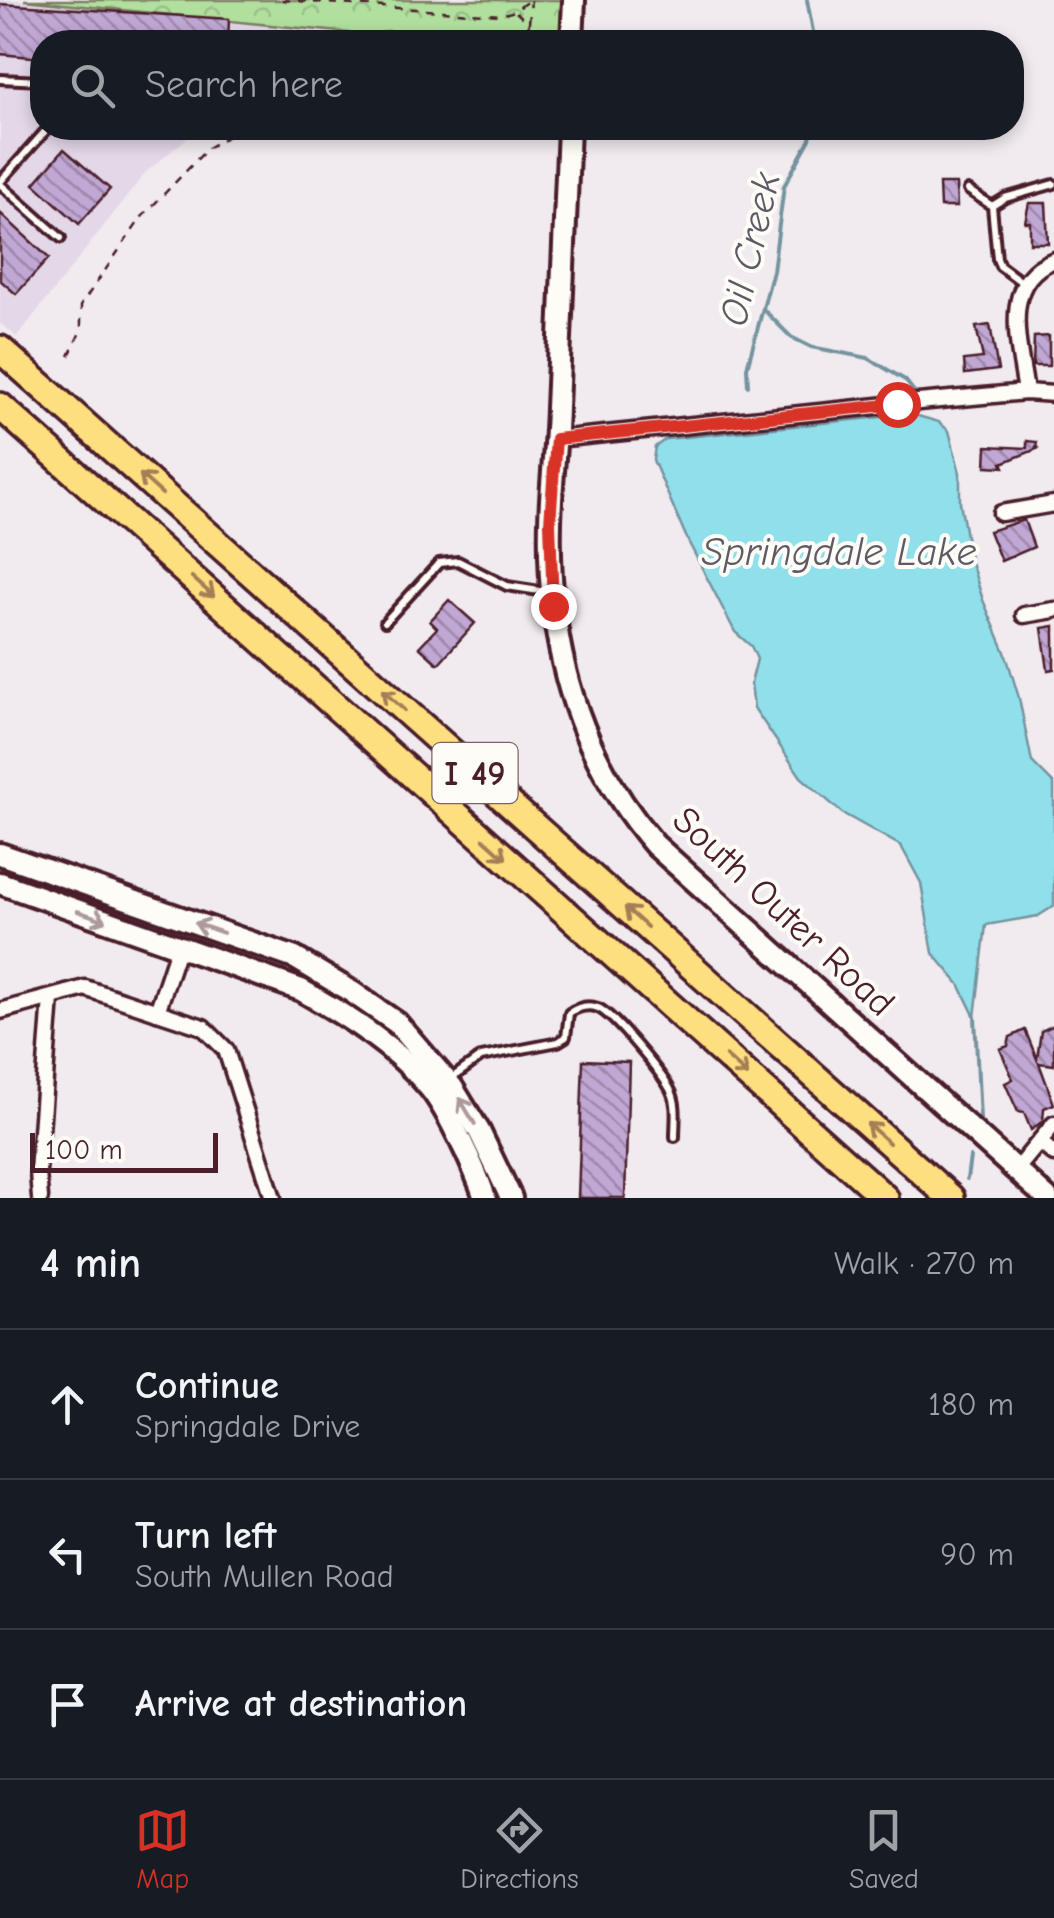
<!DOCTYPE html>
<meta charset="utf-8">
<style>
:root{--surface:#171b24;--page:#20242c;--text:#f1f3f6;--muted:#9ea1a6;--line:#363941;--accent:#d93025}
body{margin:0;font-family:"Comic Neue",sans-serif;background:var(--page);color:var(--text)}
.scale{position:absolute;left:30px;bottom:25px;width:188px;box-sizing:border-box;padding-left:10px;border:5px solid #4a1f2b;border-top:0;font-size:28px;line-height:35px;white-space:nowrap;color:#4a1f2b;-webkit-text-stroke:8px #fdfcf7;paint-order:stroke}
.stop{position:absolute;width:30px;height:30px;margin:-22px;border:8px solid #d93025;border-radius:50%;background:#fff}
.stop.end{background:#d93025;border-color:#fff;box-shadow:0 2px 10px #0008}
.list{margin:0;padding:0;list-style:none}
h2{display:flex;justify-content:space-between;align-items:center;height:130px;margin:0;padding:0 40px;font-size:42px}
h2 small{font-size:32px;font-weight:400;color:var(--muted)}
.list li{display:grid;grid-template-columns:65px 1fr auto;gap:30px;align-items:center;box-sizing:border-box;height:150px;padding:0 40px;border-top:2px solid var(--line)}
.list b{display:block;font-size:38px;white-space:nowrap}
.list p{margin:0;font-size:32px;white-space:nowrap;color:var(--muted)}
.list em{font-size:32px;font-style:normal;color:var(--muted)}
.icon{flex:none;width:55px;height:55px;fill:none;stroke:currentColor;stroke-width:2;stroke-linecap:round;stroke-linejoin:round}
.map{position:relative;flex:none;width:1054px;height:1198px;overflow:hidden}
.search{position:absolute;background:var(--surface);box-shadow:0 5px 15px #0003;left:30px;right:30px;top:30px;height:110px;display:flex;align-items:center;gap:25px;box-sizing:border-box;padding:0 35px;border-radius:40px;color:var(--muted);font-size:38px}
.sheet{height:580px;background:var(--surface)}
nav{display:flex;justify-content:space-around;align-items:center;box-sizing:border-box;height:140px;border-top:2px solid var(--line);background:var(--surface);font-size:28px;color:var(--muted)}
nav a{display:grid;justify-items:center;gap:5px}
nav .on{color:var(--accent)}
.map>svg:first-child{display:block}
.built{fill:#e3d7e8}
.forest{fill:url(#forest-crowns);stroke:#7d7f64;stroke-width:2.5}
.water{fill:#90e0ec;stroke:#74939f;stroke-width:2.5}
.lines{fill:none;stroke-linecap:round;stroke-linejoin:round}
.stream{stroke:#74939f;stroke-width:4}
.building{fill:url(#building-back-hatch);stroke:#4a1f2b;stroke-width:2.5}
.lane-casing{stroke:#4a1f2b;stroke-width:14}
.street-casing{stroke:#4a1f2b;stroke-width:21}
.secondary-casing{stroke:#4a1f2b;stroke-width:28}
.highway-casing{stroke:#4a1f2b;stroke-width:32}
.path{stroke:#4a1f2b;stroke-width:2.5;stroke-dasharray:8 8;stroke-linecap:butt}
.lane{stroke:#fdfcf7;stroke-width:6}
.street{stroke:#fdfcf7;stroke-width:14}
.secondary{stroke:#fdfcf7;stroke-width:20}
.highway{stroke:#fedf80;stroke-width:25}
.oneway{stroke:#a47f56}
.oneway2{stroke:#ac999b}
.route{stroke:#d93025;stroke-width:12}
.labels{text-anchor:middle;stroke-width:8;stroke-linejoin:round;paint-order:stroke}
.shield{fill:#fdfcf7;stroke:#806168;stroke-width:2.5}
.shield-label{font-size:35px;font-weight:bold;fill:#4a1f2b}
.street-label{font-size:38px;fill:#4a1f2b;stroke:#fdfcf7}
.water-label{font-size:40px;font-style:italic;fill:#5f5965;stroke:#fdfcf7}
</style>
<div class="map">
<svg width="1054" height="1198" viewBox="0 0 1054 1198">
<defs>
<pattern id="forest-crowns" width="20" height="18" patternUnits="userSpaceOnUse" patternTransform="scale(2.5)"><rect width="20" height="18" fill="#b0df9e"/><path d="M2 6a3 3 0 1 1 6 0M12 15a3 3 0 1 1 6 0" fill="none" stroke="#99bf88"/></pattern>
<pattern id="building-back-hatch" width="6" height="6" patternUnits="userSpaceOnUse" patternTransform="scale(2.5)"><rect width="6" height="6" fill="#c1a7d4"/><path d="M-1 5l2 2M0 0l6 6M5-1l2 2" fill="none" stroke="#9f87ac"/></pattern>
</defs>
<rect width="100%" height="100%" fill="#f1ebf0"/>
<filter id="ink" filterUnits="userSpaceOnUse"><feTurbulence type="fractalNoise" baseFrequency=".01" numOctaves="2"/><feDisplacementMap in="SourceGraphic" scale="20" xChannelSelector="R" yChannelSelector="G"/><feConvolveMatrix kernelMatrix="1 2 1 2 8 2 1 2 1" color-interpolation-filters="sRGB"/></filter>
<g filter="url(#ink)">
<!-- built -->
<polygon class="built" points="0,0 24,0 438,42 42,42 42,128 199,128 146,172 17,337 0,323"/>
<!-- forest -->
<polygon class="forest" points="24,0 568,0 566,42 438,42"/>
<!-- water -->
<polygon class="water" points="911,414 939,422 949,431 960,473 960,502 970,559 983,600 1005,652 1019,698 1032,762 1054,784 1054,906 1038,916 986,925 975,1017 959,984 933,953 921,883 901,846 842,813 801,777 754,708 751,683 757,659 751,646 735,632 688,541 653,460 655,447 666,439"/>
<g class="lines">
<!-- stream -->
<g class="stream">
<polyline points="807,0 815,42"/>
<polyline points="764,310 791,337 811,347 868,358 905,380 919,398"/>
<polyline points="748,386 747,368 773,271 784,186 810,139 812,128"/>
<polyline points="975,1017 980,1120"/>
<polyline points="967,1179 970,1157"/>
</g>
</g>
<!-- building -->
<g class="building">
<polygon points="0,4 229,19 228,42 42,42 42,58 0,54"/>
<polygon points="64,149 110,189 79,224 34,184"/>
<polygon points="939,184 956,184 957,207 940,207"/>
<polygon points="1029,203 1046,203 1048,243 1030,243 1030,222 1025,222"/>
<polygon points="0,213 49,258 16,294 0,280"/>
<polygon points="990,325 998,370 965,374 964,360 983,358 976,327"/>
<polygon points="1049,336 1049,366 1033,366 1034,337"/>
<polygon points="1027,441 1037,442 1036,448 1039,448 1002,463 1004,467 986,466 987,446 1027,448"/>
<polygon points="1024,520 1034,547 1001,561 989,531"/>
<polygon points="449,600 475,623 438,664 419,647 437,628 430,621"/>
<polygon points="1054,626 1054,669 1048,670 1042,628"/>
<polygon points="1054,1025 1054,1065 1039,1063 1054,1104 1044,1108 1043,1121 1031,1130 1024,1113 1018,1112 1005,1083 1013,1079 1000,1049 1008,1046 1010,1037 1025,1030 1037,1059 1041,1031"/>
<polygon points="583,1060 629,1062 625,1198 578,1198"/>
</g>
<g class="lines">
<!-- lane casing -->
<g class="lane-casing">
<g id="lane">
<polyline points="0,79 42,81"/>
<polyline points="0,182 48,128"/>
<polyline points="0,184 61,238"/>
<polyline points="968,190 992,206"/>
<polyline points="992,206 997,259 1000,266 1023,283"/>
<polyline points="992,206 1005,198 1054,184"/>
<polyline points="385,622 439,563 458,561 507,586 546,592"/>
<path d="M449,1080l32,-23 77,-15 8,-5 3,-24c9,-6 18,-9 29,-5 15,6 65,67 73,83 7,14 4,30 4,46"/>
</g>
</g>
<!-- street casing -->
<g class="street-casing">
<g id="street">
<path d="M1026,392c-6,-45 -28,-111 28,-132"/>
<polyline points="556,439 897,404 1026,392 1054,394"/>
<polyline points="1001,513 1054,504"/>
<polyline points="1024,615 1054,610"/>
<polyline points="0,1011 85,988 203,1027 226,1050 273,1198"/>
<polyline points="157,1012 179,946"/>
<polyline points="1040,1142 1054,1154"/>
<polyline points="1016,1170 1054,1124"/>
<polyline points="40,1198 38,1172 51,998"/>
</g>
</g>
<!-- secondary casing -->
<g class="secondary-casing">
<g id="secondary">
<polyline points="572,42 574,0"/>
<path d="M569,128c-4,93 -8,186 -12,280 -1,38 -6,76 -7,114 -3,119 26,232 105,323l392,353"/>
<polyline points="0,854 295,958 352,992 397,1023 452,1087 479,1131 511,1198"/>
<path d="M0,883l301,107c46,26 95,57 129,98 18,22 46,83 55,110"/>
</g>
</g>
<!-- highway casing -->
<g class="highway-casing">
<g id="highway">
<polyline points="0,349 951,1198"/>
<polyline points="0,406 885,1198"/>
</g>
</g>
<!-- path -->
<g class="path">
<polyline points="282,0 500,15 515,11 529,0"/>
<polyline points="516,12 529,24 525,42"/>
<polyline points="529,23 531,0"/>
<polyline points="69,356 81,330 81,305 142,217 209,147 242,128"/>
</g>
<!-- lane -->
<use href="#lane" class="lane"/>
<!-- street -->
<use href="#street" class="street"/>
<!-- secondary -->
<use href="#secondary" class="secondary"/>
<!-- highway -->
<use href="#highway" class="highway"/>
</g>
<!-- one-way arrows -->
<defs><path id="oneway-shaft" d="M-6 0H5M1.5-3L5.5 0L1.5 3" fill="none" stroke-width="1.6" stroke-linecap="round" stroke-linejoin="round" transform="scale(2.5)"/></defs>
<g class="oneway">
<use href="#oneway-shaft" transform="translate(151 484) rotate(-138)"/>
<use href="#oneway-shaft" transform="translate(203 587) rotate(42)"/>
<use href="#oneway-shaft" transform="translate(393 700) rotate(-138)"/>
<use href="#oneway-shaft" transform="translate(495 849) rotate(42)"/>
<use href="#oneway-shaft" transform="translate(636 917) rotate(-138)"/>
<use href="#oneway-shaft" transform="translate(737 1066) rotate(42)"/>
<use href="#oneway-shaft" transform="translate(878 1133) rotate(-138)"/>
</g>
<g class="oneway2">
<use href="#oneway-shaft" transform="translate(92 916) rotate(19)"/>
<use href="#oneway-shaft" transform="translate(209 928) rotate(-161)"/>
<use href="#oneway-shaft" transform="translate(467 1111) rotate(-121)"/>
</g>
</g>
<g class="lines" filter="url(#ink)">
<!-- route -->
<polyline class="route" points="553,606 550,523 556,439 897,404"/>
</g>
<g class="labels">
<!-- shield labels -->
<rect class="shield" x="432.5" y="743" width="85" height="60" rx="8"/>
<g class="shield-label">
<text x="475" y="785">I 49</text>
</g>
<!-- street labels -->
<g class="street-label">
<text transform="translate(784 911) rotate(43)" y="13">South Outer Road</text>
</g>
<!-- water labels -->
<g class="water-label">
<text transform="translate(749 249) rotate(-77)" y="14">Oil Creek</text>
<text x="839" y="565">Springdale Lake</text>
</g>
</g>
</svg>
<div class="scale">100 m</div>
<div class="stop" style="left:897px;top:404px"></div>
<div class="stop end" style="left:553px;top:606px"></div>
<div class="search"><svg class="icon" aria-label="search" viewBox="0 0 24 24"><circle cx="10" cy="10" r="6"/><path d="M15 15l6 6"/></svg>Search here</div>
</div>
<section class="sheet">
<h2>4 min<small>Walk · 270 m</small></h2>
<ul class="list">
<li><svg class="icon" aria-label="ahead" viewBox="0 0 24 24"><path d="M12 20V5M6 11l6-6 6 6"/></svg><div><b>Continue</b><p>Springdale Drive</p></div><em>180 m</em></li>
<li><svg class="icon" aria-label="left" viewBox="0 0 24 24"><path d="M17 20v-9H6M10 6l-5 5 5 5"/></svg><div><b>Turn left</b><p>South Mullen Road</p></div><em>90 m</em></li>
<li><svg class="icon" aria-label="arrive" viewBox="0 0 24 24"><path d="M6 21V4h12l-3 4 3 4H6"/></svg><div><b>Arrive at destination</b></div></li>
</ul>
</section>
<nav>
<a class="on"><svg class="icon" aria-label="map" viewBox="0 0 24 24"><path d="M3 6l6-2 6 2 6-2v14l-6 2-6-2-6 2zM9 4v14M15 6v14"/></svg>Map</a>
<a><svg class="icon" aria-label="directions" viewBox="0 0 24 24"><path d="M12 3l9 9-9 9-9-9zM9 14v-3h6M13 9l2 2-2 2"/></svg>Directions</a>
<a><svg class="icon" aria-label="saved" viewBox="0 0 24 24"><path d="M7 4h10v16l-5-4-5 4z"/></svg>Saved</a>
</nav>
